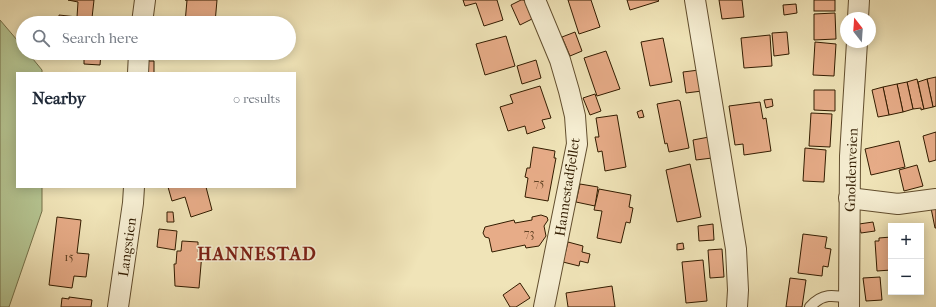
<!DOCTYPE html>
<meta charset="utf-8">
<style>
:root{--surface:#fff;--page:#f2f2f3;--text:#1f2937;--muted:#747a83;--line:#e0e1e3}
body{margin:0;font-family:"IM FELL French Canon",serif;background:var(--page);color:var(--text)}
.controls{position:absolute;right:12px;bottom:12px;display:grid;overflow:hidden;border-radius:0px;box-shadow:0 2px 10px #0003}
.controls button{width:36px;height:36px;display:grid;place-items:center;padding:0;border:0;border-bottom:1px solid var(--line);background:var(--surface);color:var(--text);font:20px sans-serif}
.compass{position:absolute;left:840px;top:12px;width:36px;height:36px;border-radius:50%;background:var(--surface);box-shadow:0 2px 10px #0003;rotate:343deg}
.list{margin:0;padding:0;list-style:none}
h2{display:flex;justify-content:space-between;align-items:center;height:52px;margin:0;padding:0 16px;font-size:17px}
h2 small{font-size:13px;font-weight:400;color:var(--muted)}
.icon{flex:none;width:22px;height:22px;fill:none;stroke:currentColor;stroke-width:2;stroke-linecap:round;stroke-linejoin:round}
.map{position:relative;flex:none;width:936px;height:307px;overflow:hidden}
.search{position:absolute;background:var(--surface);box-shadow:0 2px 10px #0003;left:16px;top:16px;width:280px;height:44px;display:flex;align-items:center;gap:10px;box-sizing:border-box;padding:0 14px;border-radius:22px;color:var(--muted);font-size:15px}
.panel{position:absolute;background:var(--surface);box-shadow:0 2px 10px #0003;left:16px;top:72px;width:280px;height:116px;border-radius:0px}
.map>svg:first-child{display:block}
.green{fill:#b5c592;stroke:#747049}
.building{fill:#e7ac88;stroke:#321c00}
.lines{fill:none;stroke-linecap:round;stroke-linejoin:round}
.service-casing{stroke:#624e2e;stroke-width:12}
.minor-casing{stroke:#624e2e;stroke-width:22}
.service{stroke:#f5edd1;stroke-width:10}
.minor{stroke:#f5edd1;stroke-width:20}
.labels{text-anchor:middle;stroke-width:3.5;stroke-linejoin:round;paint-order:stroke}
.number-label{font-size:12px;fill:#5f4022}
.street-label{font-size:14px;fill:#321c00;stroke:#f5edd1}
.district-label{font-size:18px;font-weight:bold;letter-spacing:1px;fill:#7a1f14;stroke:#f5edd1}
</style>
<div class="map">
<svg width="936" height="307" viewBox="0 0 936 307">
<rect width="100%" height="100%" fill="#f0e4b8"/>
<filter id="stains"><feTurbulence type="fractalNoise" baseFrequency=".005" numOctaves="4"/><feColorMatrix values="0 0 0 0 .2 0 0 0 0 .09 0 0 0 0 .02 0 0 0 .5 -.17"/></filter>
<radialGradient id="worn" r=".72"><stop offset=".6" stop-color="#630" stop-opacity="0"/><stop offset="1" stop-color="#630" stop-opacity=".3"/></radialGradient>
<!-- green -->
<polygon class="green" points="0,20 23,47 23,53 28,53 42,70 42,73 17,73 17,187 42,187 42,211 9,307 0,307"/>
<!-- building -->
<g class="building">
<polygon points="68,0 94,0 92,18 102,18 101,23 59,23 59,15 77,17 78,2"/>
<polygon points="185,0 217,0 215,23 185,23 187,0"/>
<polygon points="463,0 497,0 503,20 484,26 476,3 465,6"/>
<polygon points="521,0 524,0 532,19 520,25 511,5"/>
<polygon points="568,0 591,0 600,27 579,34"/>
<polygon points="627,0 658,0 659,1 630,10"/>
<polygon points="719,0 742,0 744,17 722,19"/>
<rect x="814" y="0" width="21" height="11"/>
<polygon points="796,4 797,13 784,15 783,5"/>
<polygon points="835,13 836,39 814,40 814,14"/>
<polygon points="575,32 582,51 570,56 562,37"/>
<polygon points="787,32 789,54 774,56 772,33"/>
<polygon points="770,35 772,66 744,68 741,38"/>
<polygon points="506,36 515,66 485,75 476,44"/>
<polygon points="663,38 672,82 650,86 641,42"/>
<polygon points="815,42 836,44 834,76 813,75"/>
<polygon points="606,51 620,89 597,96 584,58"/>
<polygon points="84,53 101,53 100,65 84,64"/>
<polygon points="536,60 541,78 522,84 517,66"/>
<polygon points="140,61 154,61 154,73 139,73"/>
<polygon points="699,70 702,91 686,93 683,72"/>
<polygon points="936,77 936,106 933,107 927,79"/>
<polygon points="917,79 924,109 921,110 921,108 913,109 907,82"/>
<polygon points="927,79 933,107 924,109 918,82"/>
<polygon points="907,82 913,109 903,112 897,84"/>
<polygon points="897,84 903,112 889,115 883,87"/>
<polygon points="540,86 551,118 542,120 545,128 527,134 525,126 508,131 500,107 513,103 510,95"/>
<polygon points="883,87 889,115 878,117 872,90"/>
<polygon points="814,90 835,90 835,111 814,110"/>
<polygon points="595,94 601,111 590,115 583,98"/>
<polygon points="772,99 773,106 766,108 764,100"/>
<polygon points="678,100 680,101 689,148 669,152 667,143 665,144 657,104"/>
<polygon points="760,102 763,119 766,118 771,151 744,155 743,144 735,145 729,106"/>
<polygon points="642,110 644,117 639,118 637,112"/>
<polygon points="811,113 832,114 830,147 809,146"/>
<polygon points="617,115 626,167 605,171 602,151 598,152 595,137 599,137 596,118"/>
<polygon points="936,132 936,160 929,162 923,136"/>
<polygon points="709,137 712,158 696,160 693,140"/>
<polygon points="899,141 905,167 871,175 865,149"/>
<polygon points="533,147 555,151 554,158 556,158 548,201 525,197 528,178 525,177 527,168 530,168"/>
<polygon points="805,148 826,150 824,182 803,181"/>
<polygon points="690,164 701,217 677,222 666,170"/>
<polygon points="917,165 923,186 904,191 899,170"/>
<polygon points="580,184 598,187 595,206 576,202"/>
<polygon points="168,187 206,187 212,210 191,217 185,197 172,201"/>
<polygon points="599,189 631,195 629,207 633,208 630,223 626,222 621,243 597,238 602,211 594,210"/>
<polygon points="936,207 936,228 935,228 931,208"/>
<polygon points="167,212 173,212 174,222 167,222"/>
<polygon points="541,215 547,217 548,220 544,226 546,236 539,246 526,248 525,245 492,252 489,238 485,237 483,233 485,227 514,220 515,223 532,220 532,217"/>
<polygon points="57,217 81,220 77,253 89,254 86,277 74,276 72,288 49,285"/>
<polygon points="873,222 875,231 861,233 859,224"/>
<polygon points="713,224 714,240 699,241 698,226"/>
<polygon points="159,229 177,231 175,250 157,247"/>
<polygon points="803,234 827,237 825,248 831,249 828,267 823,266 822,276 798,273"/>
<polygon points="891,237 891,270 877,271 875,241 879,241 879,238"/>
<polygon points="182,241 198,242 198,252 202,253 199,288 175,286 174,264 176,264 177,251 181,251"/>
<polygon points="568,242 583,246 582,252 590,254 588,263 580,261 579,266 563,262"/>
<polygon points="683,243 684,249 677,250 677,244"/>
<polygon points="722,249 724,277 710,278 708,250"/>
<polygon points="703,260 707,301 686,303 682,262"/>
<polygon points="880,277 882,300 866,301 863,278"/>
<polygon points="790,278 806,280 802,307 786,307"/>
<polygon points="520,283 530,298 516,307 510,307 503,295"/>
<polygon points="612,286 615,307 568,307 566,293"/>
<polygon points="69,297 92,300 91,307 61,307 62,298 69,299"/>
</g>
<g class="lines">
<!-- service casing -->
<g class="service-casing">
<path id="service" d="M810,307c12,-14 23,-12 39,-9"/>
</g>
<!-- minor casing -->
<g class="minor-casing">
<g id="minor">
<polyline points="535,0 560,60 569,91 575,116 577,144 544,307"/>
<polyline points="695,0 736,249 738,290 737,307"/>
<polyline points="858,18 859,0"/>
<polyline points="142,23 145,0"/>
<polyline points="138,73 139,53"/>
<polyline points="849,198 898,204 936,199"/>
<polyline points="118,307 133,203 134,187"/>
<polyline points="849,307 850,156 857,42"/>
</g>
</g>
<!-- service -->
<use href="#service" class="service"/>
<!-- minor -->
<use href="#minor" class="minor"/>
</g>
<g class="labels">
<!-- number labels -->
<g class="number-label">
<text x="539" y="187">75</text>
<text x="529" y="237">73</text>
<text x="69" y="261">15</text>
</g>
<!-- street labels -->
<g class="street-label">
<text transform="translate(851 170) rotate(-88)" y="5">Gnoldenveien</text>
<text transform="translate(567 187) rotate(-81)" y="5">Hannestadfjellet</text>
<text transform="translate(127 247) rotate(-82)" y="5">Langstien</text>
</g>
<!-- district labels -->
<g class="district-label">
<text x="257" y="260">HANNESTAD</text>
</g>
</g>
<rect width="100%" height="100%" filter="url(#stains)"/>
<rect width="100%" height="100%" fill="url(#worn)"/>
</svg>
<div class="controls">
<button>+</button>
<button>−</button>
</div>
<svg class="compass" viewBox="-18 -18 36 36"><path d="M0-13l5 13h-10z" fill="#e53935"/><path d="M0 13l5-13h-10z" fill="#747a83"/></svg>
<div class="search"><svg class="icon" aria-label="search" viewBox="0 0 24 24"><circle cx="10" cy="10" r="6"/><path d="M15 15l6 6"/></svg>Search here</div>
<section class="panel">
<h2>Nearby<small>0 results</small></h2>
<ul class="list">
</ul>
</section>
</div>
